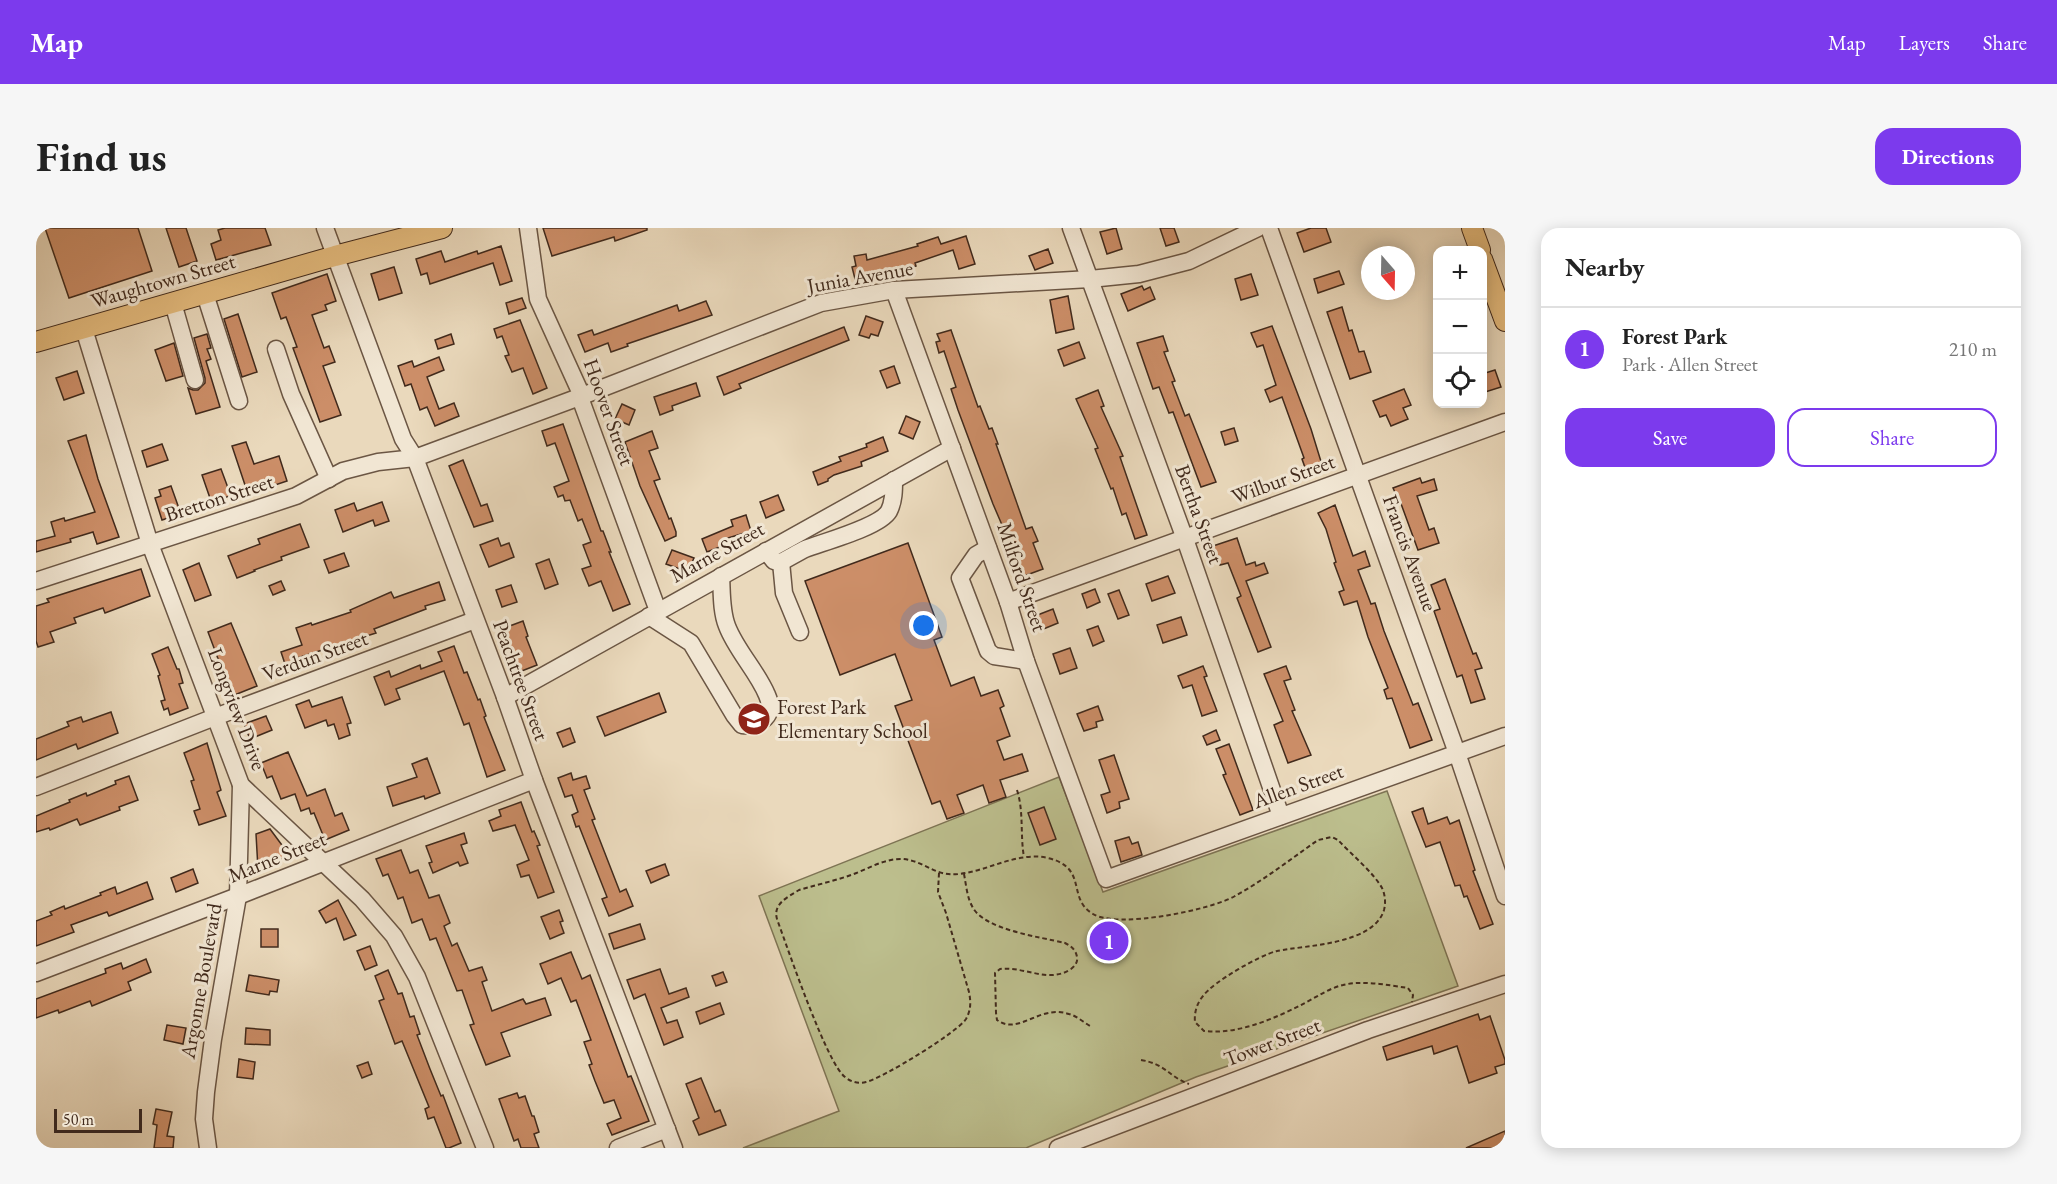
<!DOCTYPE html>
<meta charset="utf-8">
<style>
:root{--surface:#fff;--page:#f6f6f6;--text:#222;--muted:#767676;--line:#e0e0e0;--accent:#7c3aed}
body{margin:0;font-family:"EB Garamond",serif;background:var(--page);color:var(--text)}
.controls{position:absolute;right:18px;top:18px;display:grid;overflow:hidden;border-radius:12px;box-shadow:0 3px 15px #0003}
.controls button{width:54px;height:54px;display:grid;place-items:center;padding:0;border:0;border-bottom:2px solid var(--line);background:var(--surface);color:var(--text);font:30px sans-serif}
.compass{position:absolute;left:1325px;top:18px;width:54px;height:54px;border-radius:50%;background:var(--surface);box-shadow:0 3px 15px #0003;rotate:160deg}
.scale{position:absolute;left:18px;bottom:15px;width:88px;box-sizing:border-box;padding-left:6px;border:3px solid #412a1c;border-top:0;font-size:16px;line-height:21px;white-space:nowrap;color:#412a1c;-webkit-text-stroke:4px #f1e6d3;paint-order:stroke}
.you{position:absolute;left:888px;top:398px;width:21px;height:21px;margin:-15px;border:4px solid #fff;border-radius:50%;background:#1a73e8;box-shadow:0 0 0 9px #1a73e833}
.badge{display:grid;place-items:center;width:39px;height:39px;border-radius:50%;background:var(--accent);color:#fff;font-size:20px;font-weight:700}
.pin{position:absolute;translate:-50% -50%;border:3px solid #fff;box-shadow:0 2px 6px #0006}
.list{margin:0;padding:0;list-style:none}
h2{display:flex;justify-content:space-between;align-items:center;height:78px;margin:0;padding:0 24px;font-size:26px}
h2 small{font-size:20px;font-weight:400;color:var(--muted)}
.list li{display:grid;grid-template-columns:39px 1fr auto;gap:18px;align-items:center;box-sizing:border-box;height:84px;padding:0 24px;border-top:2px solid var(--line)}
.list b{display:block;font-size:22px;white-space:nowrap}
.list p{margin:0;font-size:20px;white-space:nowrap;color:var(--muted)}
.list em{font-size:20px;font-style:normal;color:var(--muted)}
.actions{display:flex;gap:12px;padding:18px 24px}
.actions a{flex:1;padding:14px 0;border:2px solid var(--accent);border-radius:18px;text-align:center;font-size:21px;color:var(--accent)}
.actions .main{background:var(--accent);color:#fff}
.icon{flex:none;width:33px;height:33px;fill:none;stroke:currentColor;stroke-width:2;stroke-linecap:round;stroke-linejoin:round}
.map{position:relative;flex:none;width:1469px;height:920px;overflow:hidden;border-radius:18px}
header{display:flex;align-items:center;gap:36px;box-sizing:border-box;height:84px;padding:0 30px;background:var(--accent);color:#fff}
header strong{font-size:28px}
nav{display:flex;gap:33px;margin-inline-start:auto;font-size:21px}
.intro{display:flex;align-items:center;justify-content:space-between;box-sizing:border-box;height:144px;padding:0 36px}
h1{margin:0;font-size:42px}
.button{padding:15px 27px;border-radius:18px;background:var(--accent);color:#fff;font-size:21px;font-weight:700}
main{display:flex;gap:36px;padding:0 36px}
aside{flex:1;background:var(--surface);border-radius:18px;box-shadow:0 3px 15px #0003}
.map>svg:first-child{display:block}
.green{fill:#bcbe8d;stroke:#7e7454;stroke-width:1.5}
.building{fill:#cc8e68;stroke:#412a1c;stroke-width:1.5}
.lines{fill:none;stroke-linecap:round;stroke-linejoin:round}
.minor-casing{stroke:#6b5644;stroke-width:19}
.major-casing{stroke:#412a1c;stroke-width:22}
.path{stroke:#412a1c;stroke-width:2;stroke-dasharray:4.5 3;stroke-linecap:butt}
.minor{stroke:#f1e6d3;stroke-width:16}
.major{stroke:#e5bc7e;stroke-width:20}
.labels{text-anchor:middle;stroke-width:6;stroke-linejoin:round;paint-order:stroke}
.street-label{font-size:21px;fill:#412a1c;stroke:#f1e6d3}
.poi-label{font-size:21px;fill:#412a1c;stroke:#f1e6d3;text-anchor:start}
</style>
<header>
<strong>Map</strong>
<nav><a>Map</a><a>Layers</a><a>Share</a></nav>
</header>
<div class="intro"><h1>Find us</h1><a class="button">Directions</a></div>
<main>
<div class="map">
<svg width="1469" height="920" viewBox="0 0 1469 920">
<rect width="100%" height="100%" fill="#ead9bc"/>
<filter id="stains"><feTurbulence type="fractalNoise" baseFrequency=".00333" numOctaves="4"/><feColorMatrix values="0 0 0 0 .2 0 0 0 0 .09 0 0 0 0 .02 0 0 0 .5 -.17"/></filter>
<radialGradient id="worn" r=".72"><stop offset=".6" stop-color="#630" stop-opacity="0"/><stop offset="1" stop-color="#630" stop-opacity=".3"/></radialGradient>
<!-- green -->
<polygon class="green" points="1023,549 1067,664 1351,563 1422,758 1160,849 990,920 707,920 803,883 723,668"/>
<!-- building -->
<g class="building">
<polygon points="9,0 102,0 116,43 33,70"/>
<polygon points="130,0 150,0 161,33 143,39"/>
<polygon points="189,0 229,0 235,17 180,32 175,16 185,12 182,2"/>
<polygon points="507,0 611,0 611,2 579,13 578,9 516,28"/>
<polygon points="1080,0 1086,21 1071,26 1064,4"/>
<polygon points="1124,0 1138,0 1143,14 1130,18"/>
<polygon points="1275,0 1290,0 1295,14 1268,24 1261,5"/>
<polygon points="930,8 939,36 923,41 917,22 879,35 880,38 846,49 845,46 819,51 816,39 820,38 818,28 830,26 831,32 882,18 881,16 902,9 905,16"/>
<polygon points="465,18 476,53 464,57 457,35 394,56 391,45 385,47 380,31 405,23 409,34 441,23 442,26"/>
<polygon points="1012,21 1017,35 999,42 993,28"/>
<polygon points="358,39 366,65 343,72 335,46"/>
<polygon points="1303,43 1308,56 1282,65 1278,51"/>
<polygon points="291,46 300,73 289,77 291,82 276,87 288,120 293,118 299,134 287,138 305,187 284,194 257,120 261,119 250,89 245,91 236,65"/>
<polygon points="1215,46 1222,67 1205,72 1199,51"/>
<polygon points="1106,58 1108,62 1114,59 1119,71 1092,83 1085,66"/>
<polygon points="1032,68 1038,101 1020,105 1014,72"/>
<polygon points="486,70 490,80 473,86 470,75"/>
<polygon points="670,73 676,87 591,116 592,118 575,124 572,115 549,124 542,107 556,102 558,107 641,77 643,83"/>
<polygon points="1306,79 1313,103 1316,102 1323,124 1328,123 1335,144 1314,151 1291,84"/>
<polygon points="202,86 221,144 206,149 188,91"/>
<polygon points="830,88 847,94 842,108 835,106 833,110 823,107"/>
<polygon points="484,92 511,160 497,166 487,140 476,144 469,128 473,127 466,108 461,110 458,101"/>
<polygon points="1236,98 1275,201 1287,240 1271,245 1266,231 1268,230 1246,169 1234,174 1229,162 1240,157 1227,117 1221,119 1215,105"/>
<polygon points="808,99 813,112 703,156 705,160 688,167 681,149"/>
<polygon points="915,102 942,179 944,178 953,201 956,200 962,216 960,216 990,301 996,299 1002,313 997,315 1007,341 988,348 957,276 922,182 915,161 920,159 908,123 903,125 900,114 904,113 901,106"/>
<polygon points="171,106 175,120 171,121 175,131 170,133 184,179 160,186 152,160 157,162 162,162 169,155 169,150 158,110"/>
<polygon points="415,106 418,116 402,121 399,112"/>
<polygon points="1127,108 1132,123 1128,124 1139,153 1136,154 1149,188 1153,186 1180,254 1165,259 1137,184 1133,185 1123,159 1117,161 1101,115"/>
<polygon points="1043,114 1049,130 1028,138 1022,122"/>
<polygon points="138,115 147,148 130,153 119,122"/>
<polygon points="403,129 408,142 391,149 403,181 418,175 423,188 399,198 391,179 384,182 375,156 369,158 362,138 376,133 378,139"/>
<polygon points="858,138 864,155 851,160 844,143"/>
<polygon points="1459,142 1465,159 1446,165 1446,146"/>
<polygon points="41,143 48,165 28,172 20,150"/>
<polygon points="660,155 664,168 636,178 637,182 624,187 618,169"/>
<polygon points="1368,161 1375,177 1367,180 1372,191 1355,198 1350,187 1344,189 1337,173"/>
<polygon points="1062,162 1068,178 1065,179 1087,228 1084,229 1111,307 1099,311 1090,285 1086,287 1077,260 1075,261 1059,221 1062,220 1040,171"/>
<polygon points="586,176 599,182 593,197 579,191"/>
<polygon points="870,188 884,194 877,211 863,205"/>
<polygon points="527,196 565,303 567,303 575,324 573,324 594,376 577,383 565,353 553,358 546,341 555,338 547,317 555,314 546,291 542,293 534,272 529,273 527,267 522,269 518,259 533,253 519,215 511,218 506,203"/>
<polygon points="1198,200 1202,213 1189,217 1185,204"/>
<polygon points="616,203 622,220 613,223 624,251 618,253 633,291 635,290 640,304 640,308 629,313 604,258 589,214"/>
<polygon points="50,207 62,251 83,309 61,316 57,304 34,311 35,314 0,324 0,313 19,308 15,294 28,290 29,293 59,284 32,213"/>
<polygon points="847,209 852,223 825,234 826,238 798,247 792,251 792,253 782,257 777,244 805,233 803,229 831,219 830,216"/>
<polygon points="210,214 218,236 243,228 251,253 212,266 196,218"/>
<polygon points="126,216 132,232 111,239 106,223"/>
<polygon points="427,232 445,278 451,276 457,293 438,299 413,238"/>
<polygon points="185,241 195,268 175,273 166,247"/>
<polygon points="1384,250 1386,255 1398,251 1401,262 1381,268 1393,302 1398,300 1403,315 1382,322 1364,273 1363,273 1357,260"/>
<polygon points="135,258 145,286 126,292 119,270 125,268 123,262"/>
<polygon points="742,267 748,282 730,290 724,274"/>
<polygon points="346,274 353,293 339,298 337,292 307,304 299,282 318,275 321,283"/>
<polygon points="1299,277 1317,328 1329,323 1334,338 1322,342 1335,376 1339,375 1348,403 1377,477 1382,475 1396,512 1374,520 1356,470 1351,471 1348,462 1352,460 1332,409 1321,373 1308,377 1303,364 1308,362 1298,335 1300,334 1290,301 1282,285"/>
<polygon points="710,287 715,303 692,310 694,315 671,324 666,311 697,298 695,292"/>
<polygon points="264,296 273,319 245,329 246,332 218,342 219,343 201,350 192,328 224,316 222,311"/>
<polygon points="462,310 465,318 473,315 478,329 453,339 444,317"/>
<polygon points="1201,310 1210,337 1219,334 1220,338 1228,335 1232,345 1210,353 1235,419 1222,424 1201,370 1205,368 1192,335 1184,337 1177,318"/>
<polygon points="872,315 906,409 898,412 915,458 938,449 945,468 962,462 968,478 964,480 974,508 961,513 968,532 986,526 992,543 964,552 970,569 953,575 947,557 921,567 928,585 911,591 904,573 896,576 859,478 876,472 859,426 804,447 769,353"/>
<polygon points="636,322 658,330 652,344 630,336"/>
<polygon points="308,325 313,338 293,345 288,332"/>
<polygon points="513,331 522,356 509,361 500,336"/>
<polygon points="163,335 175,367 159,373 147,342"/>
<polygon points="105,341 114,368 69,385 67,380 38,390 40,395 14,404 18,414 2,419 0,413 0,378 13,374 11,371"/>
<polygon points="1132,348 1139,365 1116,373 1110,356"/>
<polygon points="1409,351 1437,426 1440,425 1446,440 1439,442 1449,471 1435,475 1426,447 1421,449 1398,383 1404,381 1395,357"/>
<polygon points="245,353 249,362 237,367 233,358"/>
<polygon points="403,354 409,372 389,378 390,381 338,401 340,405 261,430 261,432 249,436 245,424 266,417 260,400 275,395 276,397 315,384 314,382 355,364 358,370"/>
<polygon points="475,357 481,374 466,379 460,362"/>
<polygon points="1059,361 1064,374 1051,380 1046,366"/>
<polygon points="1083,362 1093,387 1082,391 1072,366"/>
<polygon points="1017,381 1022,395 1005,402 999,388"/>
<polygon points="1145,389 1151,407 1127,415 1121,397"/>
<polygon points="487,393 492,408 490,409 501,437 478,446 463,402"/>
<polygon points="195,395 221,458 196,468 172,404"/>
<polygon points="1062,398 1068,413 1057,418 1051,402"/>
<polygon points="418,418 428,445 431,444 442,472 444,471 450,488 448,489 469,542 451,549 433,495 428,497 408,443 360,461 364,471 349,477 338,449 353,443 355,449 384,437 385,441 406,433 402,424"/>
<polygon points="132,419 141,441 143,441 147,455 143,456 152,480 134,487 132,480 128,482 125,473 129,472 122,448 124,447 116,426"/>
<polygon points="1034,420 1041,440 1024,446 1017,426"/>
<polygon points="1167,438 1171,448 1168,449 1181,483 1166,488 1156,457 1147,460 1142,448"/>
<polygon points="1250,438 1255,451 1248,453 1259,482 1256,483 1275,527 1252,535 1238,497 1247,493 1228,446"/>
<polygon points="623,465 630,484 569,508 561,489"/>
<polygon points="306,469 315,495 311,496 314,507 303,511 298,496 292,498 290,492 269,500 260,477 273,472 276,479"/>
<polygon points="1062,478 1067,492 1060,494 1061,499 1048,503 1041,486"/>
<polygon points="75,484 82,505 42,521 40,516 0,532 0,511 33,498 31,494 45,489 47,494"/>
<polygon points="230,488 236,502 214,511 208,496"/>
<polygon points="534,500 539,514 527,519 521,505"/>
<polygon points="1180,502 1184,512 1171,517 1167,508"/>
<polygon points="171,515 185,562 181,564 190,588 163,597 158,583 164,581 155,553 158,552 148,525"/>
<polygon points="1193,516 1217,582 1204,587 1187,547 1190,546 1180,521"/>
<polygon points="252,524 271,568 289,561 299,588 306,585 313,602 289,612 278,585 275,586 273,580 265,583 259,566 245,571 236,548 231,550 225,535"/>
<polygon points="1078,527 1093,571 1083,574 1084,580 1071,585 1065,567 1074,564 1063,532"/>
<polygon points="391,530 404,565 389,571 388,568 357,578 351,559 381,549 376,536"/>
<polygon points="535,545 537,552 550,548 554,560 548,562 559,591 556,592 584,664 590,661 597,678 573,688 566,671 571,669 543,598 540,599 536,587 542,584 536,567 529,569 522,550"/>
<polygon points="93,548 102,572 83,579 84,582 44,597 41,591 14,602 13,600 0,604 0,588 34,574 33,572 50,565 51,568 80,556 79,553"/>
<polygon points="485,574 496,604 498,603 504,617 501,618 518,664 502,670 493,647 485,649 481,637 493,632 479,597 457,603 453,593 465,588 463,582"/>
<polygon points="1008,579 1020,611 1004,617 992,585"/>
<polygon points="1387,580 1392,596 1411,589 1414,596 1423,592 1439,642 1437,643 1457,696 1444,701 1431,668 1428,669 1424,657 1419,658 1404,614 1390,619 1376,584"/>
<polygon points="234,601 254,628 222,641 220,606"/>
<polygon points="428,605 431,615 425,617 432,635 424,638 422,634 397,645 393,635 396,634 390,618"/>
<polygon points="1093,609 1096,616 1102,614 1106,627 1085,634 1079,613"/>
<polygon points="365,622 374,645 382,642 393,670 403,667 414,695 408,698 416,718 421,715 433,743 446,739 451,752 446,754 456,783 487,771 490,776 509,770 515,787 465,805 474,828 450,837 434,797 438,796 426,762 421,763 400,710 394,712 386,691 376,695 367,669 362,671 352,646 347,648 340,631"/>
<polygon points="629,636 633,647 615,655 610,643"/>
<polygon points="157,641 162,655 140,664 135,650"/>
<polygon points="111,654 117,671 73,688 71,684 35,697 38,704 0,718 0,693 16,687 14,684 28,678 29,681 65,667 64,665 79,659 81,666"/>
<polygon points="302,672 320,707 308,712 300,690 290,695 283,683"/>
<polygon points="523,682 527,693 524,694 528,705 514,711 505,689"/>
<polygon points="604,696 609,711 578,721 573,706"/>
<rect x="225" y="701" width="17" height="18"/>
<polygon points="334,718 341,737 329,742 321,723"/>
<polygon points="535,724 546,751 554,747 592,849 595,848 613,893 576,907 571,896 585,890 578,872 568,875 559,853 553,837 556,836 548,814 555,812 540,772 535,774 525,750 512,756 504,736"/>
<polygon points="110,731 115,744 92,754 95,762 56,778 54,773 23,785 22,782 0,790 0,771 70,745 69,741 85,735 87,741"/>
<polygon points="624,741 633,766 650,760 653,769 625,780 631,795 641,792 647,809 628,817 609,766 598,771 591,752"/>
<polygon points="352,742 362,766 366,765 374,789 378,788 384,806 381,807 394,841 405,868 407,867 425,915 413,920 410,920 398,889 392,891 389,881 393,879 366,813 359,816 352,797 343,773 348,771 339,748"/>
<polygon points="687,744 691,754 680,758 676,748"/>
<polygon points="213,747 243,752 241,764 234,763 233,767 210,763"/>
<polygon points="684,775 688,786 664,796 660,784"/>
<polygon points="1442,786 1444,792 1454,788 1469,832 1469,836 1459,839 1461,845 1433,855 1421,818 1398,826 1396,818 1351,832 1347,819"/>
<polygon points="131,797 150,800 147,816 128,812"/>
<polygon points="210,800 234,802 234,817 209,816"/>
<polygon points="203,831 219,834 217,851 201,849"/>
<polygon points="332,834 336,846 326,850 321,838"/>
<polygon points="665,850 679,884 684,882 690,897 663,907 657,893 663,890 650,856"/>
<polygon points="481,865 483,870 489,868 496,888 498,888 503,904 498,906 503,920 485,920 482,911 478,913 463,871"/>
<polygon points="120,881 136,884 131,908 138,909 137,920 118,920 121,897 117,896"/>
<polygon points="1469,903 1469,920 1430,920"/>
</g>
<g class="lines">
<!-- minor casing -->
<g class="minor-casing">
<g id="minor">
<polyline points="289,0 367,211 379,230 469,469 498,552 638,920"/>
<polyline points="492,0 502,71 546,168 546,175 622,383"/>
<polyline points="1035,0 1149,311 1245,588"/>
<polyline points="1233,0 1421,525 1469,668"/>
<polyline points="858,62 972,374 990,433 1070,651 1469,508"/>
<polyline points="169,66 203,173"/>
<polyline points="137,75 159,152"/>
<polyline points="48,101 114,316 205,557 326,671 358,708 381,749 449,920"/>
<polyline points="240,121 255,166 293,251"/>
<polyline points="952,320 940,327 924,350 952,423 958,428 990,433"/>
<path d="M730,323l8,10 7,1c8,-4 16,-9 24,-13 18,-7 75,-22 84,-38 5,-10 5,-21 5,-31"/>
<polyline points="745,334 748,365 764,404"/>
<polyline points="0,353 260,268 307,243 342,234 379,230 546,168 785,75 858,62 1054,51 1103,46 1153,33 1222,0"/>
<polyline points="972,374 1469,194"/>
<path d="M613,388l42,27 43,72 8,10c19,2 34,-10 25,-30 -10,-24 -31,-45 -40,-69 -6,-15 -5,-34 -6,-50"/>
<polyline points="469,469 916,220"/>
<polyline points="0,559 179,489 439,392"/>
<polyline points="0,745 202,668 498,552"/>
<polyline points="172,920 168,891 170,864 177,811 202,668 205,557"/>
<polyline points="582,920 631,901"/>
<polyline points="1022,920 1332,802 1469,756"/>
</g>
</g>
<!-- major casing -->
<g class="major-casing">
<g id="major">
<polyline points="1436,0 1444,22"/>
<polyline points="1446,31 1469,93"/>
<polyline points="0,114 299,28 406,0"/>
</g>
</g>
<!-- path -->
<g class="path">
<path d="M981,562c7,22 3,45 7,67"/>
<path d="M903,645l-1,19 8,21 23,79c2,10 2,18 -3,27 -8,13 -83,59 -100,63 -8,2 -15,0 -21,-5 -18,-13 -57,-128 -67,-155 -7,-17 8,-24 21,-32 17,-5 35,-9 52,-15 17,-6 34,-17 52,-16 22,2 32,18 56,15 29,-3 59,-23 89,-16 41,10 18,40 45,56 24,15 118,-4 142,-18 29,-16 56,-37 83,-56l14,-3 6,3c13,14 35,32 44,48 3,6 4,15 2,22 -11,35 -78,35 -107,41 -17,4 -64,31 -74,45 -6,7 -9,17 -8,26l9,9c34,4 72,-13 101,-28 13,-7 25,-15 38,-18 19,-5 45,0 65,3l5,7 -1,7"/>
<path d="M928,646c2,10 3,23 8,32 11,24 69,31 93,37 6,3 11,7 12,14 1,5 -2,9 -6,12 -22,15 -47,-3 -71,0l-5,4 1,40 1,7c22,16 42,-16 72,-6 8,2 14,8 21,12"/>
<path d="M1105,832c25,4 28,17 48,24"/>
</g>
<!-- minor -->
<use href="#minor" class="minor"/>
<!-- major -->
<use href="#major" class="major"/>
</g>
<!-- icons -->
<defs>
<g id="school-disc" transform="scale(1.725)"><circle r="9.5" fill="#8f2418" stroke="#f1e6d3"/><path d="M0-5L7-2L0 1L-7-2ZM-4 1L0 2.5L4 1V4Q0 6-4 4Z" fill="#fff"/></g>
</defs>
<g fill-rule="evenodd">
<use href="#school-disc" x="718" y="491"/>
</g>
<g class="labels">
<!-- street labels -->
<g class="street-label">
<text transform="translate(824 49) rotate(-10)" y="7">Junia Avenue</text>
<text transform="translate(127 53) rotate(-16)" y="7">Waughtown Street</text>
<text transform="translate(573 184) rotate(70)" y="7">Hoover Street</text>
<text transform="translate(1247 251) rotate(-20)" y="7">Wilbur Street</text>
<text transform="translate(183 270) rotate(-18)" y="7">Bretton Street</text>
<text transform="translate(1163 286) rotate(70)" y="7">Bertha Street</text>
<text transform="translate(681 324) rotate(-29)" y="7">Marne Street</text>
<text transform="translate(1374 325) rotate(70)" y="7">Francis Avenue</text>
<text transform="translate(986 349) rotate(71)" y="7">Milford Street</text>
<text transform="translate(279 428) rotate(-20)" y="7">Verdun Street</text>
<text transform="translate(485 452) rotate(70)" y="7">Peachtree Street</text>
<text transform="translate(201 481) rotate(69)" y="7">Longview Drive</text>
<text transform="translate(1262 558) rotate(-20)" y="7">Allen Street</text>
<text transform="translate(241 629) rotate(-22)" y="7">Marne Street</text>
<text transform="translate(165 753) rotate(-80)" y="7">Argonne Boulevard</text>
<text transform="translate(1236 814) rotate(-21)" y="7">Tower Street</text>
</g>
<!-- poi labels -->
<g class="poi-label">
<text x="741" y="486">Forest Park<tspan x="741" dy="24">Elementary School</tspan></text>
</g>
</g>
<rect width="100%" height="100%" filter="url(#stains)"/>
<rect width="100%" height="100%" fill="url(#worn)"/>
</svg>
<div class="controls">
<button>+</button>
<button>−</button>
<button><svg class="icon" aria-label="locate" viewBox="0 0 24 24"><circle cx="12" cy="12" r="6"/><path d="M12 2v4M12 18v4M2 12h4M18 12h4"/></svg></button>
</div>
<svg class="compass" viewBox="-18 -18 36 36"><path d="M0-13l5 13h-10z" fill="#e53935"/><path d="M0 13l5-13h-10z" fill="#767676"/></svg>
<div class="scale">50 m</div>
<div class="you"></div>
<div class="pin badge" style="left:1073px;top:713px">1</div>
</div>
<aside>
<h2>Nearby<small></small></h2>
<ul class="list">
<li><span class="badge">1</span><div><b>Forest Park</b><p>Park · Allen Street</p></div><em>210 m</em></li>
</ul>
<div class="actions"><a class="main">Save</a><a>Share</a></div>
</aside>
</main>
